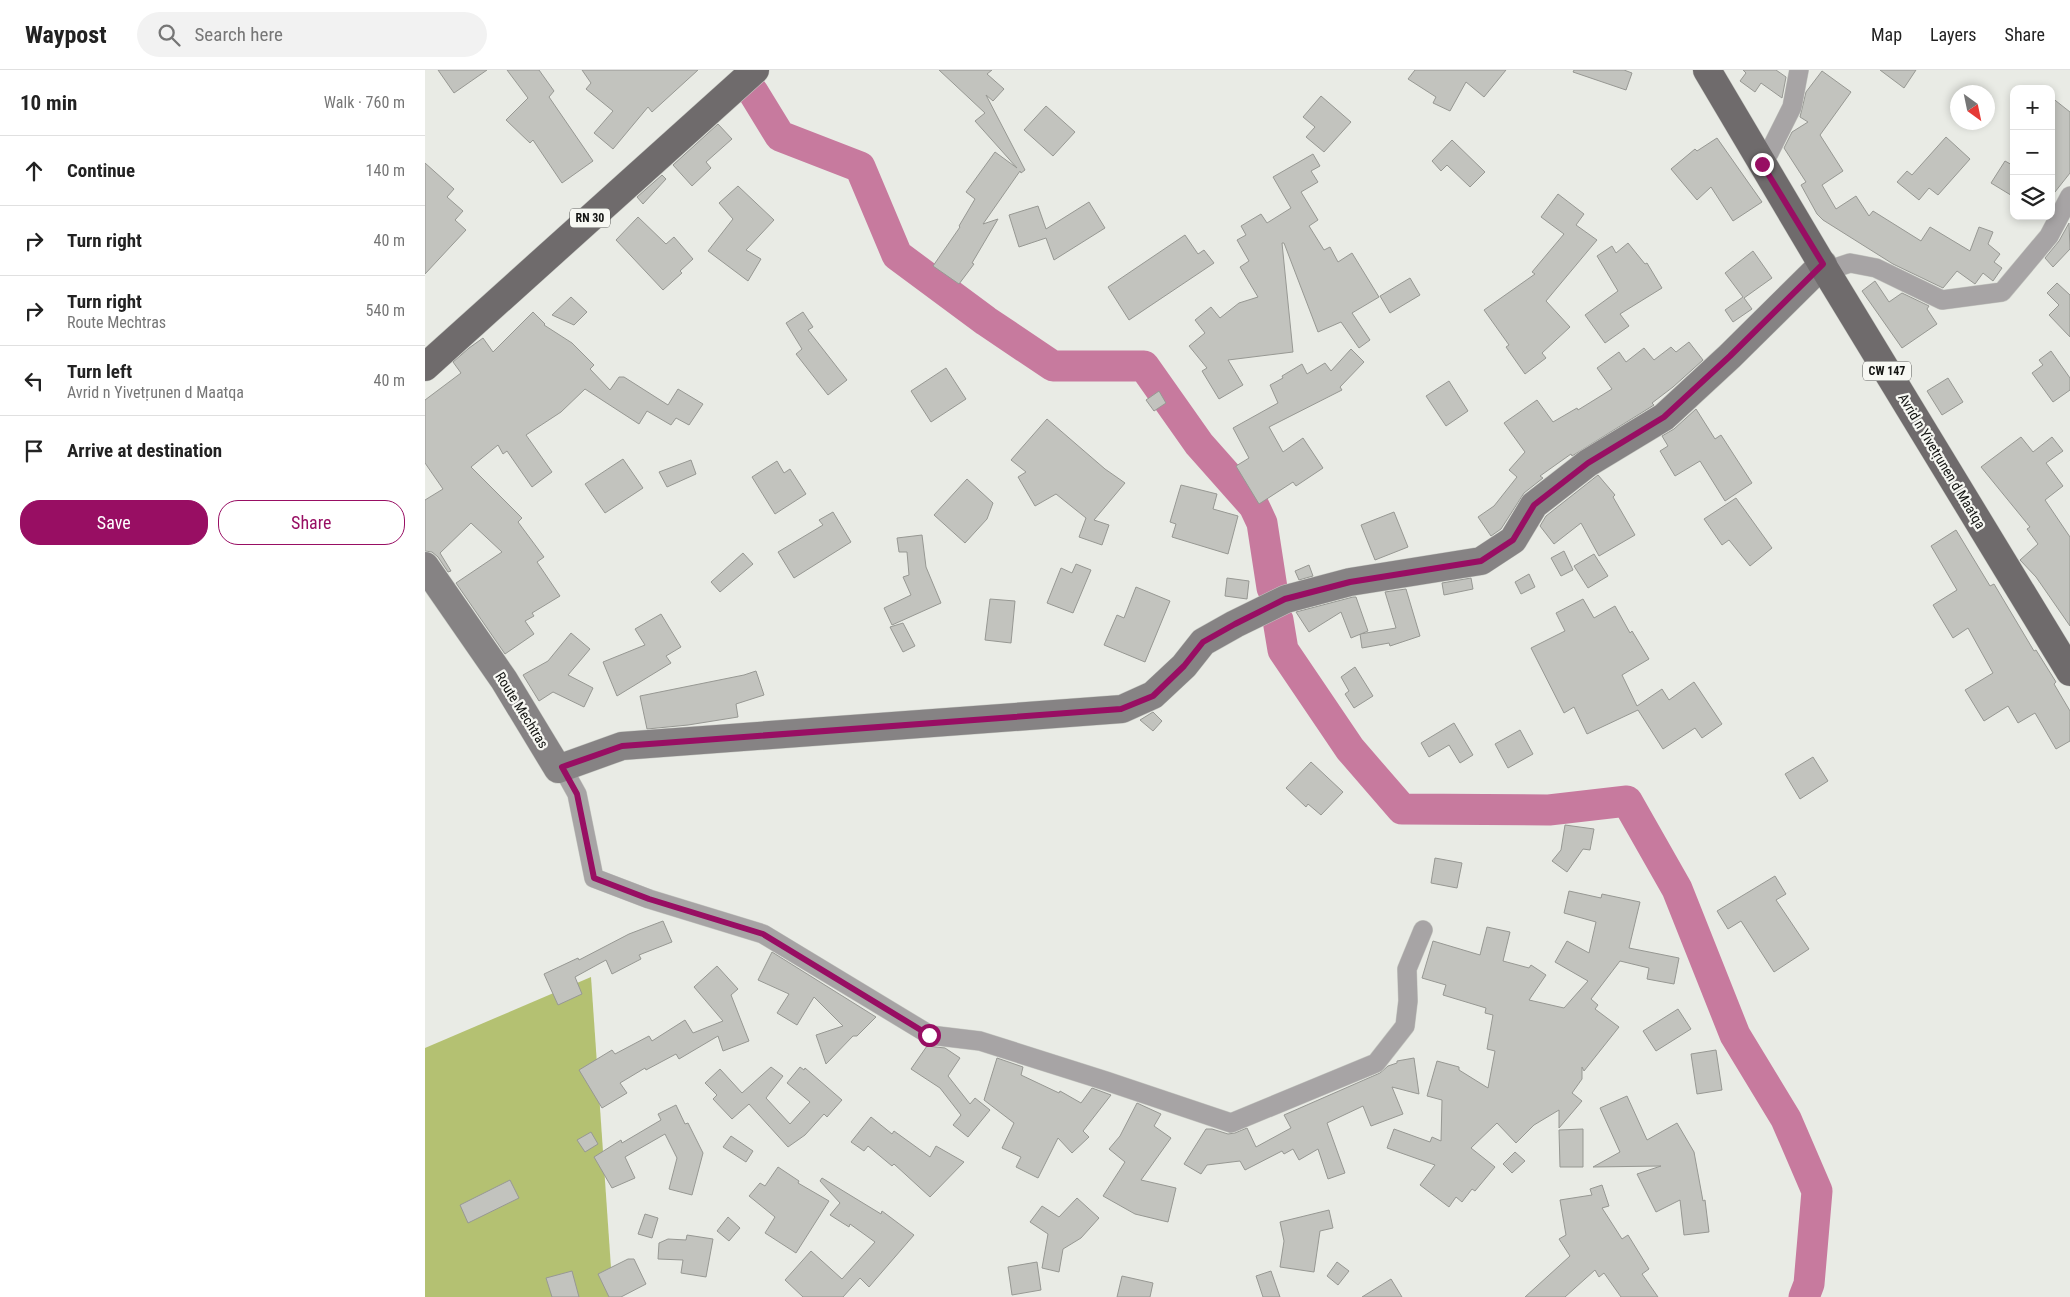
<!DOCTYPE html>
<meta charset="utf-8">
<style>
:root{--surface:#fff;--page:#f2f2f2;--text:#222;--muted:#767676;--line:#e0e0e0;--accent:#980e63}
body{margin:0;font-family:"Roboto Condensed",sans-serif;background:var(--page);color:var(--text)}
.controls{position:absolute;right:15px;top:15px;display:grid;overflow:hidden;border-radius:10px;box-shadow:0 2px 8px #0003}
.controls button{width:45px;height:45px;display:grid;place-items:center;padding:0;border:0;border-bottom:1px solid var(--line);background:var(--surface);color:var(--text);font:25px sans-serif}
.compass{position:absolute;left:1525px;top:15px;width:45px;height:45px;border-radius:50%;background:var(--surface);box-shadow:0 2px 8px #0003;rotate:147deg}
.stop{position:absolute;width:15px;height:15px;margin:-11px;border:4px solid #980e63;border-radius:50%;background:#fff}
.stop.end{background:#980e63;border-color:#fff;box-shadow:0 1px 5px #0008}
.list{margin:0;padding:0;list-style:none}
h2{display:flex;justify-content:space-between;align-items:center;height:65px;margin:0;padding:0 20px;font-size:21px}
h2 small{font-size:16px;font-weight:400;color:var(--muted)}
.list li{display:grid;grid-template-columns:32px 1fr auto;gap:15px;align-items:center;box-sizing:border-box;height:70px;padding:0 20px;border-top:1px solid var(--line)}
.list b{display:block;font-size:19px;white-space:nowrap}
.list p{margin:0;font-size:16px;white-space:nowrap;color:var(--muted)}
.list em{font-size:16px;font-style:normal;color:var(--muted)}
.actions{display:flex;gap:10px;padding:15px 20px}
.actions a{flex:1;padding:11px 0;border:1px solid var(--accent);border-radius:20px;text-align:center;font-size:18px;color:var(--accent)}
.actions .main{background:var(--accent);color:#fff}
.icon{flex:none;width:28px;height:28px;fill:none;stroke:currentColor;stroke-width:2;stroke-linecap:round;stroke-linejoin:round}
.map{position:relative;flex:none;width:1645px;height:1227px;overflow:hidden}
header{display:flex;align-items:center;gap:30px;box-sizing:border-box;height:70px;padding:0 25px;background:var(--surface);border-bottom:1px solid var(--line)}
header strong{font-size:24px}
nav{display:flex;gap:28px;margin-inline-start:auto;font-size:18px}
.search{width:350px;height:45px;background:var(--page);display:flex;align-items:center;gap:12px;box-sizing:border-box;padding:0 18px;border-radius:28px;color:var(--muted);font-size:19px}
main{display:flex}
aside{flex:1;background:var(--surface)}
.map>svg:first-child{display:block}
.green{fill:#b4c172}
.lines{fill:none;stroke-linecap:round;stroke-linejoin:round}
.river{stroke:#c77a9e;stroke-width:31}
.building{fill:#c2c3be;stroke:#979893}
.street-casing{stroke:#c7c9c3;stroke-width:20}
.secondary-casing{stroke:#c7c9c3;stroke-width:29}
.primary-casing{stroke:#c7c9c3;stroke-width:29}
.street{stroke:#a7a4a5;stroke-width:19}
.secondary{stroke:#868384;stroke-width:28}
.primary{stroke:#6f6b6c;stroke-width:28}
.route{stroke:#980e63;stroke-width:6}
.labels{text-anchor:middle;stroke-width:4.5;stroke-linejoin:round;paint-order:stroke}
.shield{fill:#f7f8f3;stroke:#575856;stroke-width:1}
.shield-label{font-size:12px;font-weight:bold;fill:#131412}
.street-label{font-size:14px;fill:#131412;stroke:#f7f8f3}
</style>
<header>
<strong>Waypost</strong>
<div class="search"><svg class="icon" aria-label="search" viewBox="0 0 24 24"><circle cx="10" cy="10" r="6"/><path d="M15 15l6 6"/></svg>Search here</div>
<nav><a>Map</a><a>Layers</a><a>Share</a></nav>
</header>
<main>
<aside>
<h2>10 min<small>Walk · 760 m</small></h2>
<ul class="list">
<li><svg class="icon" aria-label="ahead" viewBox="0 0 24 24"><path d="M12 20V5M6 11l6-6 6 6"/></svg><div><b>Continue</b></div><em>140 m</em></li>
<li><svg class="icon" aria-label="right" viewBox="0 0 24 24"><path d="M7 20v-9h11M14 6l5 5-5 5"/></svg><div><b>Turn right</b></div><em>40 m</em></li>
<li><svg class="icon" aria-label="right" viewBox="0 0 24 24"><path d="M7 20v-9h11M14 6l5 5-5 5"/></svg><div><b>Turn right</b><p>Route Mechtras</p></div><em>540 m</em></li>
<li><svg class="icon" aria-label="left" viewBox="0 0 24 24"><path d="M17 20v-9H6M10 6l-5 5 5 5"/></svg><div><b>Turn left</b><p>Avrid n Yivetṛunen d Maatqa</p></div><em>40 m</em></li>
<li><svg class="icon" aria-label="arrive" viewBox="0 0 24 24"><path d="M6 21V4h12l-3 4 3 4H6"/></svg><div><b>Arrive at destination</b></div></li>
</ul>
<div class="actions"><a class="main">Save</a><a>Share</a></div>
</aside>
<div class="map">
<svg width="1645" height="1227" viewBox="0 0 1645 1227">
<rect width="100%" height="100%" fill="#e9ebe5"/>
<!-- green -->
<polygon class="green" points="166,907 188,1227 0,1227 0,978"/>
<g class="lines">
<!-- river -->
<g class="river">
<polyline points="328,22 355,66 435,97 472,185 561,251 628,296 719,296 774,374 829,436 837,453 847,518"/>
<polyline points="853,550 858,580 925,679 977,739 1124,740 1202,731 1252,819 1310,965 1361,1049 1392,1121 1384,1214 1379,1227"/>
</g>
</g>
<!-- building -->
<g class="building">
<polygon points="13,0 62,0 29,23"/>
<polygon points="82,0 114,0 129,21 124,27 168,91 137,113 108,70 105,73 81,50 103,28"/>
<polygon points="157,0 273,0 227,42 223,37 188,79 169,63 188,41 161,19 166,13"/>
<polygon points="514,0 567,0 562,4 579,19 568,31 561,25 600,100 596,103 595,101 558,154 573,149 547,193 549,194 534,214 508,196 535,157 534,156 550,129 541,122 570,82 592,98 550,51 560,43"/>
<polygon points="990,0 1081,0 1059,27 1041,12 1025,41 1008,33 1011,27 983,9"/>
<polygon points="1149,0 1199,0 1207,3 1201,20 1148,2"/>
<polygon points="1318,0 1351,0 1361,7 1357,28 1336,13 1330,22 1315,11 1321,3"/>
<polygon points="1455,0 1491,0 1479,18"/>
<polygon points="1397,1 1426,22 1395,65 1418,101 1397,115 1411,139 1431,126 1444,146 1448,141 1496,171 1505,157 1545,181 1554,157 1568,162 1563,174 1575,184 1569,192 1577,198 1568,211 1558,203 1550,214 1532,201 1518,218 1468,194 1398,150 1392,144 1376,115 1381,112 1359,78 1367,62 1383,52 1375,47 1381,22"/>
<polygon points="896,26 926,52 899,82 881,67 890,57 878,47"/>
<polygon points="1626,27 1645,42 1645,103 1626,127"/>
<polygon points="621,36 650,62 628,86 599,60"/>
<polygon points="293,54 307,69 281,92 286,98 267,116 248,95"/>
<polygon points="1521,67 1545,89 1513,125 1504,118 1494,130 1472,112 1482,101 1487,105"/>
<polygon points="1292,68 1337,132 1308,151 1286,117 1272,130 1246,99 1270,79 1272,81"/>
<polygon points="1027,70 1060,102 1045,117 1022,95 1016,101 1007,91"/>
<polygon points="888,84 895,96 886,101 893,112 876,122 893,150 884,156 899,180 905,177 913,192 927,183 954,227 927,243 945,270 934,278 916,252 893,262 859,173 857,173 868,282 803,290 818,315 794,329 777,301 782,298 764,276 780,263 770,250 786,237 795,248 814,233 833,227 815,197 824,191 812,170 821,165 816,156 836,144 842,153 866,138 848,107"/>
<polygon points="1580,91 1589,96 1589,127 1566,113"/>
<polygon points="0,93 29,119 22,127 38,141 30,150 41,160 0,204"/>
<polygon points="237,105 241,109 218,134 212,127"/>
<polygon points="313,116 349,150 321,180 336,189 323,211 283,181 308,149 294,133"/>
<polygon points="1133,124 1159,144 1151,155 1172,170 1121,231 1145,257 1117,283 1121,288 1100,304 1081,277 1084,275 1059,240 1110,204 1107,202 1139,164 1116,147"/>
<polygon points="664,132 680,158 629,190 621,168 594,177 584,145 613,136 621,159"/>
<polygon points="213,147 241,174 249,167 268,189 255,201 257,203 238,220 191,170"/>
<polygon points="1644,153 1645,179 1628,197 1620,188 1634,171"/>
<polygon points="760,165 773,184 779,180 789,193 704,250 683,217"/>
<polygon points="1203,173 1220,194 1222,193 1237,218 1195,244 1204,256 1180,273 1160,245 1193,221 1172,186 1187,176 1191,183"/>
<polygon points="1328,181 1347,208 1319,228 1327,239 1308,252 1300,240 1318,227 1300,203"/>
<polygon points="985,208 995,225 965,243 955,226"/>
<polygon points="1450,211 1464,232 1477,223 1504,236 1502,239 1512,254 1477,278 1437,221"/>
<polygon points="1632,213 1645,225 1645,267 1624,245 1634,235 1622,223"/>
<polygon points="146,227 162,242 149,255 127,245"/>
<polygon points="108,242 120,254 119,255 147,273 169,295 165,299 185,320 194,307 199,307 243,335 253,319 278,334 264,355 251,348 246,355 222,341 214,354 160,319 136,342 101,365 127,402 107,417 82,381 78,384 73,375 46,397 97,448 93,452 119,487 112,492 135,526 107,543 109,546 100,551 109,564 80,584 31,513 77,482 46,453 15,483 26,501 23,502 13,487 7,482 0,481 0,430 18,419 0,393 0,330 36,303 28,292 44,278 58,268 68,282"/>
<polygon points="378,242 388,257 383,260 422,310 403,325 371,284 377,279 361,253"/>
<polygon points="1264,272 1278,290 1248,317 1227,333 1229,335 1147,386 1146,384 1115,406 1118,408 1099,423 1076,459 1066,466 1053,447 1069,436 1092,407 1084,400 1100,382 1079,353 1112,330 1128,352 1152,338 1153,340 1187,319 1172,298 1194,282 1201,292 1219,278 1229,290 1246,277 1251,282"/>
<polygon points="926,279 939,292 915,317 917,320 844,357 858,382 878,368 898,398 871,416 868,412 834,434 811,396 824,388 808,358 853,333 845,315 858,308 857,306 877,294 882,304 900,293 906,301"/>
<polygon points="1626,281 1645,308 1645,320 1628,332 1607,303 1618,295 1614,290"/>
<polygon points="521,298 541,329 506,352 486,321"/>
<polygon points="1523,308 1538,332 1517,345 1502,321"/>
<polygon points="1024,311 1043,341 1021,356 1001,326"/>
<polygon points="734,321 741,333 729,341 721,330"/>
<polygon points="1271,339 1290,369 1296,365 1327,413 1300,431 1275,391 1250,406 1235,381 1243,376 1237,366 1249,359"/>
<polygon points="622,349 680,399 700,413 669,450 684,455 677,475 654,467 661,448 631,424 610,436 593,407 601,402 586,390"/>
<polygon points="1596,367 1608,382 1627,367 1638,381 1621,393 1638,416 1620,430 1645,467 1645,556 1611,507 1595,490 1613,474 1602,459 1605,457 1556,397"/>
<polygon points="198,389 218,418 180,443 160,414"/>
<polygon points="266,390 271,404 242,417 234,402"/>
<polygon points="352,391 359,403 365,399 381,424 350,444 327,407"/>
<polygon points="1173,405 1190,425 1188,427 1210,465 1174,486 1156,453 1129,474 1115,456 1121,446"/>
<polygon points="542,409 568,433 562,449 540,473 509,445"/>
<polygon points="756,415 792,424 788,439 813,446 803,484 747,467 751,454 745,452"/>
<polygon points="1311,428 1347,478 1325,496 1304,470 1297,475 1279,449"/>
<polygon points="408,442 426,472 369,508 353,482 398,455 394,450"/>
<polygon points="969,442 983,477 950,490 936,455"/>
<polygon points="1531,460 1565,516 1569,514 1609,581 1611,580 1631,612 1629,614 1645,641 1645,671 1631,679 1610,643 1593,653 1583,636 1559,651 1540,620 1568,603 1543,558 1528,568 1508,535 1532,520 1506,476"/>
<polygon points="497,465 501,497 516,533 467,555 459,538 486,525 478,507 484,505 482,482 474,482 472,468"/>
<polygon points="1139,481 1148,500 1136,506 1126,488"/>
<polygon points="318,483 328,494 295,522 286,512"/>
<polygon points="1169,484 1183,506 1163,518 1149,496"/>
<polygon points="651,494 666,500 648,543 622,533 636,498 647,503"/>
<polygon points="884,495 888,506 874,510 870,501"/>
<polygon points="1104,504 1110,517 1096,524 1090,512"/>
<polygon points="802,508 824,511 822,529 800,526"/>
<polygon points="1046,508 1048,519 1019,525 1017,513"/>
<polygon points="711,517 745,531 720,592 679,575 692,545 699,548"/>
<polygon points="981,519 995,566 965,576 964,573 937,578 935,564 971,558 960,522"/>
<polygon points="928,527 931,527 943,561 926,568 916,542 884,562 871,542"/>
<polygon points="565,529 590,531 586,573 560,570"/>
<polygon points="1158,529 1169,548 1190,536 1205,563 1207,561 1224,589 1197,605 1212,636 1237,619 1244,630 1269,612 1297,654 1277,668 1270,658 1238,679 1213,640 1162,664 1149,637 1139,643 1106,578 1140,561 1131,543"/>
<polygon points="236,544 256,577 241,586 246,593 192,626 178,592 220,575 210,559"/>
<polygon points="478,553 490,576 478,582 465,557"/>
<polygon points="146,563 165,579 143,605 168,618 159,637 128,622 114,631 98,605 123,591"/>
<polygon points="930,597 948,626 929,638 920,624 924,621 916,607"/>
<polygon points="331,601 339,625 311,634 313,647 263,655 222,659 215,626 319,605"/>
<polygon points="728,642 737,651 728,661 715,650"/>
<polygon points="1029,653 1048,685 1035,693 1024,675 1004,687 996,673"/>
<polygon points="1095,660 1108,684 1083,698 1070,674"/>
<polygon points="1388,687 1403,711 1375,729 1360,704"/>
<polygon points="886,692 918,722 896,745 883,734 881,737 861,718"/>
<polygon points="1140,755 1169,759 1165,780 1158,779 1142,802 1127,791 1136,780"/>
<polygon points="1010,788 1037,793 1032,818 1006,813"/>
<polygon points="1350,806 1361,824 1351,830 1384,879 1349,902 1316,851 1303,859 1292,841"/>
<polygon points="1144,821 1176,828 1177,824 1215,832 1204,878 1254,888 1249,914 1222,909 1224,898 1195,891 1166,929 1173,935 1170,939 1194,957 1159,1001 1157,997 1157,1009 1147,1023 1157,1031 1134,1058 1134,1040 1109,1055 1091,1073 1072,1053 1046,1078 1070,1097 1050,1121 1047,1119 1037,1132 1031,1127 1024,1137 995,1115 1010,1095 962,1078 969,1059 1005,1072 1007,1067 1016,1071 1017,1030 1002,1026 1012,991 1034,997 1034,1000 1063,1018 1070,981 1062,979 1068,945 1060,943 1061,938 1018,925 1021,915 997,908 1008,871 1055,885 1062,857 1085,862 1078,891 1104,898 1106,895 1121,905 1104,930 1139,938 1163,911 1130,892 1142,871 1164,883 1171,852 1139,843"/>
<polygon points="238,851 247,872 214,885 216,889 187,904 181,890 150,907 157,924 133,935 119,904 153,888 154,890 204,864"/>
<polygon points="347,882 451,947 432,966 428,966 401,994 391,965 418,956 389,927 372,955 352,943 364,924 333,910"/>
<polygon points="292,896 313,919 306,925 324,971 298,981 293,966 254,989 251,984 221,1000 220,998 195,1013 202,1023 177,1038 154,1000 187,980 190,984 224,966 227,971 260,950 268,963 298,951 269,917"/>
<polygon points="1253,939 1266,959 1231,981 1218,961"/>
<polygon points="502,976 520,978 535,988 523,1006 545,1034 550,1028 565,1040 543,1067 528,1055 536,1045 515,1018 486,999"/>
<polygon points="1291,980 1297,1020 1272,1024 1266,984"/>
<polygon points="572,988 598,997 596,1005 634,1023 635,1021 656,1033 667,1018 686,1025 658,1061 664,1067 647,1083 633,1068 613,1108 591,1097 596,1087 577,1078 589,1053 559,1030"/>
<polygon points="989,988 994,1024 967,1017 978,1044 946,1056 938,1036 902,1053 920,1103 903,1109 893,1079 874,1090 868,1079 859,1084 857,1081 820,1100 815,1091 782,1095 776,1104 759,1094 781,1059 787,1059 803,1064 810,1063 822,1058 831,1077 866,1058 859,1045 955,1003 963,996 972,993 972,991"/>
<polygon points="346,997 358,1006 341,1028 365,1054 385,1032 362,1013 375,997 379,1000 380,998 417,1030 402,1047 399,1044 380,1065 363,1077 324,1034 307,1049 288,1029 292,1025 280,1013 295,999 317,1023"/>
<polygon points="1202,1026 1222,1070 1252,1053 1269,1082 1278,1131 1280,1130 1284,1162 1259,1165 1255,1130 1231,1142 1212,1104 1236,1096 1168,1097 1195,1082 1175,1038"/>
<polygon points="712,1033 736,1044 729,1056 746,1068 716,1110 751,1118 743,1152 710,1144 678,1126 700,1092 684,1079 695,1066"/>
<polygon points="251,1035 260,1054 263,1053 278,1083 267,1125 244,1119 252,1088 240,1064 200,1087 210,1108 187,1118 169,1087 196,1070 197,1073 236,1050 233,1044"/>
<polygon points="446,1047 467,1064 469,1061 505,1087 511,1076 539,1092 505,1127 469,1094 467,1096 443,1076 439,1081 426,1072"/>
<polygon points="1158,1059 1158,1097 1135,1097 1134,1060"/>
<polygon points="166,1062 173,1074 160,1082 152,1070"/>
<polygon points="306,1066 328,1081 321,1092 298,1077"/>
<polygon points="1090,1082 1100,1091 1087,1103 1078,1094"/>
<polygon points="353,1097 374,1111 373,1113 404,1131 371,1183 340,1163 350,1147 324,1126 335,1113 340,1116"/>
<polygon points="397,1108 456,1144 457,1141 489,1165 444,1217 435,1208 418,1227 378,1227 360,1210 386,1181 417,1209 450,1172 425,1154 424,1157 405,1145 415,1133 395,1111"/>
<polygon points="85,1110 94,1128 43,1153 35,1135"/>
<polygon points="1177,1115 1184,1136 1177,1138 1197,1169 1203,1165 1224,1199 1217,1204 1233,1227 1196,1227 1179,1203 1174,1207 1170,1200 1140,1227 1100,1227 1145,1186 1134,1169 1141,1165 1135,1130 1167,1125 1165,1119"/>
<polygon points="652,1128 674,1148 656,1168 638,1179 634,1202 617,1198 623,1164 605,1152 617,1136 634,1147"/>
<polygon points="904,1140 908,1158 895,1161 889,1202 855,1197 859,1171 855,1152"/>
<polygon points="220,1144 233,1148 227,1168 213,1164"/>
<polygon points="303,1147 315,1158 304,1171 292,1161"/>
<polygon points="262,1165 288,1169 281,1207 256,1203 258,1190 233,1189 234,1173 243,1169 261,1170"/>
<polygon points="203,1189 209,1189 221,1214 196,1227 184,1227 173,1204"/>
<polygon points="612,1192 616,1220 587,1225 583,1197"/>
<polygon points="912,1192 924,1201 913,1215 902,1206"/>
<polygon points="147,1201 154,1227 127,1227 121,1208"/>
<polygon points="846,1201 855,1227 838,1227 831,1206"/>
<polygon points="697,1206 728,1213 725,1227 692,1227"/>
<polygon points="966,1209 977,1227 937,1227"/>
</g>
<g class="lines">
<!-- street casing -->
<g class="street-casing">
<g id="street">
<polyline points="1337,94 1344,83 1367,37 1374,0"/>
<polyline points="1401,201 1425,193 1451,198 1517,230 1577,222 1624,166 1645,126"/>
<polyline points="137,697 152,724 169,808 224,829 338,864 505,965 555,971 681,1011 806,1053 951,993 980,956 983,931 982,899 998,860"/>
</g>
</g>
<!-- secondary casing -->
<g class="secondary-casing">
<polyline id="secondary" points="0,496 79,610 133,699 197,676 697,639 728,625 759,596 778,572 810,554 861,529 925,512 1056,491 1088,470 1109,435 1163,393 1239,347 1305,286 1398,194"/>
</g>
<!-- primary casing -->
<g class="primary-casing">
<g id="primary">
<polyline points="1282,0 1401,201 1645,602"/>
<polyline points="0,297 330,0"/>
</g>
</g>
<!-- street -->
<use href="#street" class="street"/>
<!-- secondary -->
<use href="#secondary" class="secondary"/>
<!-- primary -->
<use href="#primary" class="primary"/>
</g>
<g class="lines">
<!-- route -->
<polyline class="route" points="504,965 338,864 224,829 169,808 152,724 137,697 197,676 696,639 728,626 759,596 778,572 810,554 860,529 925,512 1056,491 1088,470 1109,435 1163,393 1239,347 1305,286 1398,194 1337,94"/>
</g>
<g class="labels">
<!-- shield labels -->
<g class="shield">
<rect x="145" y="138.5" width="40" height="19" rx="4"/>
<rect x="1438" y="291.5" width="48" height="19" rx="4"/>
</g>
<g class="shield-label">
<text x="165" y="152">RN 30</text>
<text x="1462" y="305">CW 147</text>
</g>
<!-- street labels -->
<g class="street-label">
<text transform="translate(1517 391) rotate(59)" y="5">Avrid n Yivetṛunen d Maatqa</text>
<text transform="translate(97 640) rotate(58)" y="5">Route Mechtras</text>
</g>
</g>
</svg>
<div class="controls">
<button>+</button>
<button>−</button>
<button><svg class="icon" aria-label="layers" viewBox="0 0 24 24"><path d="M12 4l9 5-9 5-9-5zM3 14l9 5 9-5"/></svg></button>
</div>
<svg class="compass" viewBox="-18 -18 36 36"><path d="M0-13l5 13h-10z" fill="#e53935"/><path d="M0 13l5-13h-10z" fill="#767676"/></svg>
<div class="stop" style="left:504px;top:965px"></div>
<div class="stop end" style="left:1337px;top:94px"></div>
</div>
</main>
